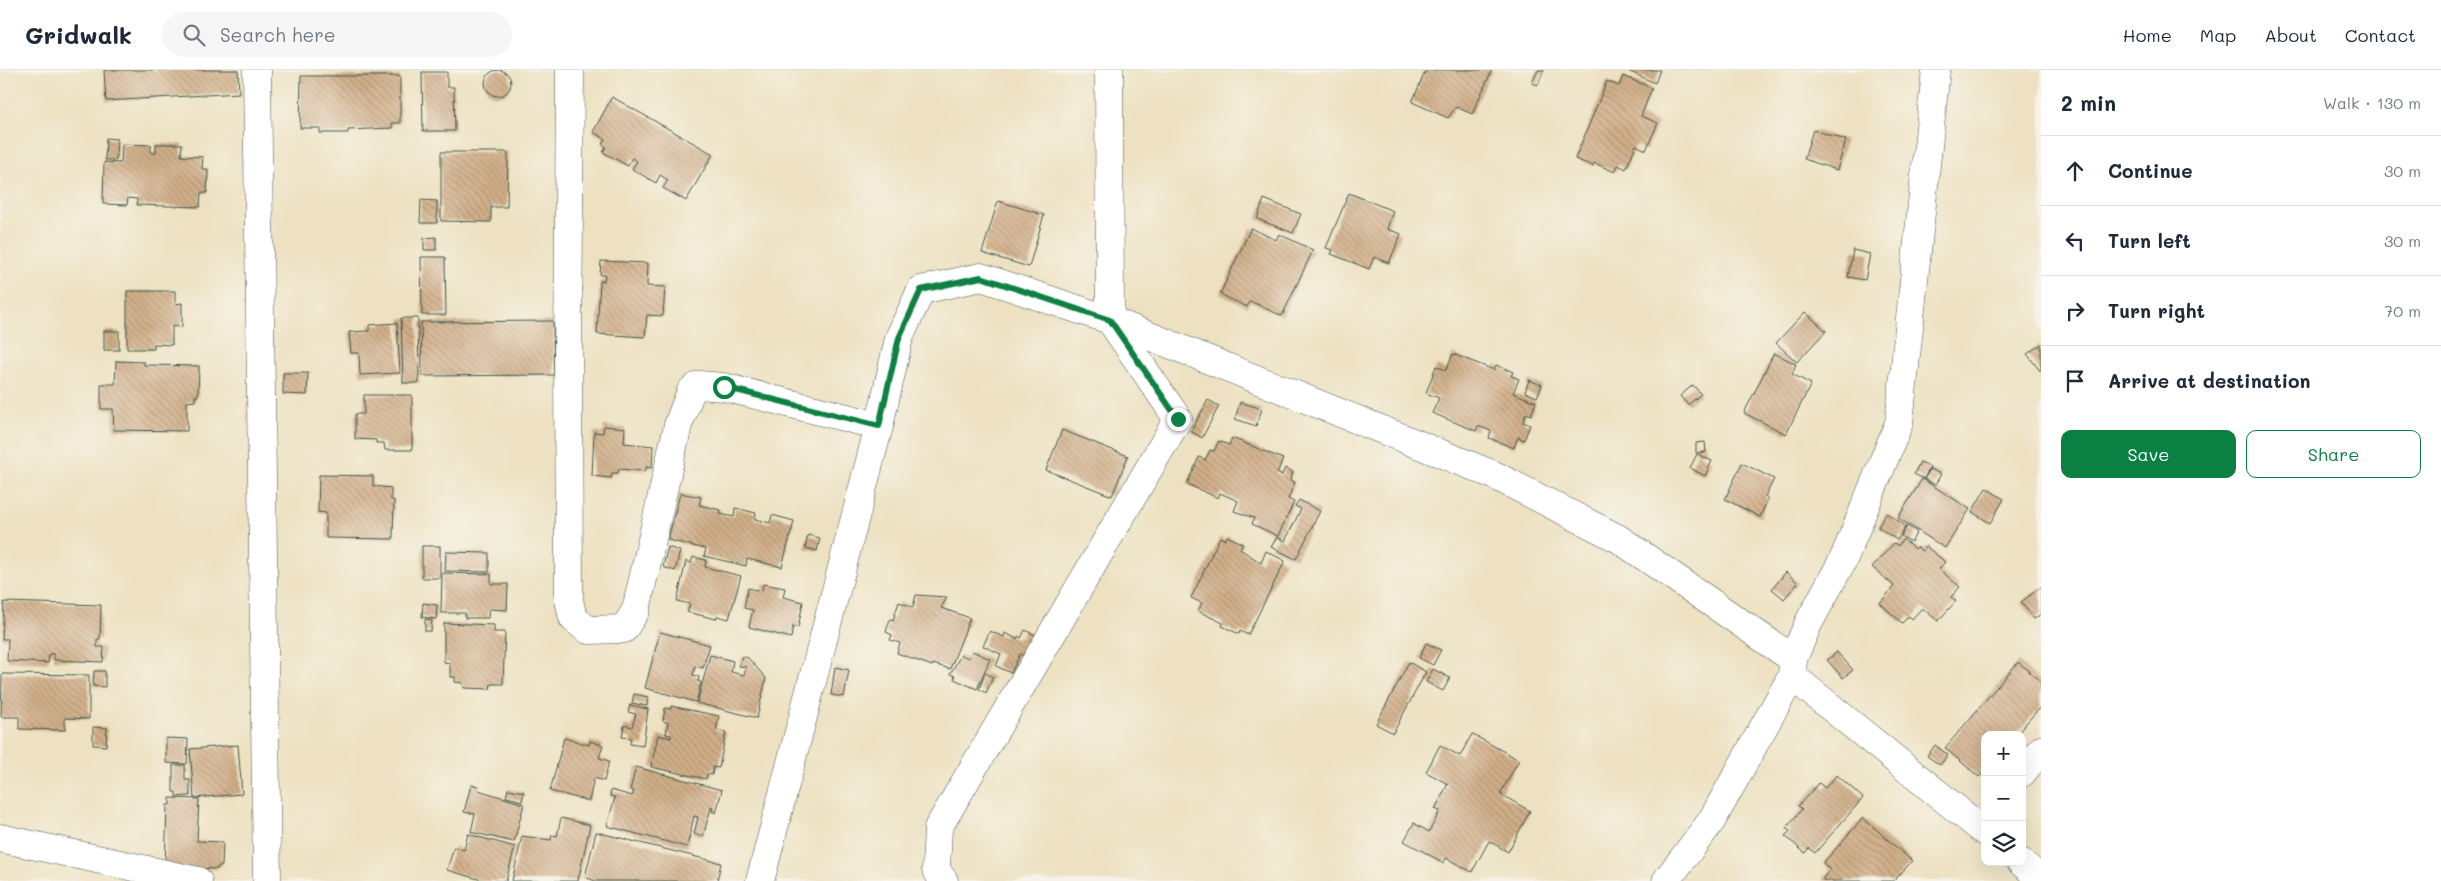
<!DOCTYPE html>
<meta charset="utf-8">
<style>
:root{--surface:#fff;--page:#f6f6f7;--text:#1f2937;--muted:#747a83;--line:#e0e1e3;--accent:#0b8043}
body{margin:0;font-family:Mali,sans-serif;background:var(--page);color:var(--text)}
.controls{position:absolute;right:15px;bottom:15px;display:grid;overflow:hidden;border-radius:10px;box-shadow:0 5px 20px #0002}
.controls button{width:45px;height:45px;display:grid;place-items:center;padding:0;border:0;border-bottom:1px solid var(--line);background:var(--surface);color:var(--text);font:25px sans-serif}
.stop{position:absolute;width:15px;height:15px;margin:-11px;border:4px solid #0b8043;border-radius:50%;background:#fff}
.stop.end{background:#0b8043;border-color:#fff;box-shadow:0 1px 5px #0008}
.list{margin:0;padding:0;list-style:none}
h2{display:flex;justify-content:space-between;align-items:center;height:65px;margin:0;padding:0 20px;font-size:21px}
h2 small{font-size:16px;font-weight:400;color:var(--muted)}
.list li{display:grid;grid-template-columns:32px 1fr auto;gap:15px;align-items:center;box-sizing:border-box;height:70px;padding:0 20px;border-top:1px solid var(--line)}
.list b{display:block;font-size:19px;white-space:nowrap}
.list em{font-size:16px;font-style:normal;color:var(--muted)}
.actions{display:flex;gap:10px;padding:15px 20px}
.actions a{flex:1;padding:11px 0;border:1px solid var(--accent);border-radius:10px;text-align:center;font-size:18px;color:var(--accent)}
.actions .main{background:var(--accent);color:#fff}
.icon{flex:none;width:28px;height:28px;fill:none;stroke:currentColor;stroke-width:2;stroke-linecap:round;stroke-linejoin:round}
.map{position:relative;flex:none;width:2041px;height:811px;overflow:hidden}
header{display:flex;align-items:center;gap:30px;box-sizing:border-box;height:70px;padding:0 25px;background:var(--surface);border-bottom:1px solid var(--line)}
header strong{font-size:24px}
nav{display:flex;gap:28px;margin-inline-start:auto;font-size:18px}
.search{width:350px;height:45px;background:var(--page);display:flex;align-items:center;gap:12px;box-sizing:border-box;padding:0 18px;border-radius:28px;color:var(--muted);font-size:19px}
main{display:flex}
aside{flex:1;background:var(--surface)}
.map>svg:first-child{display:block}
.building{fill:url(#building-back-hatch)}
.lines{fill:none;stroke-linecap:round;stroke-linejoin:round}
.minor-casing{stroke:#3e5649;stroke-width:29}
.minor{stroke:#fff;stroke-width:28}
.route{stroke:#0b8043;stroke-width:6}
</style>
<header>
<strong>Gridwalk</strong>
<div class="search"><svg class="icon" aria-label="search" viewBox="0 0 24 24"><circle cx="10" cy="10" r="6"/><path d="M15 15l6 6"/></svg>Search here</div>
<nav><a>Home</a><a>Map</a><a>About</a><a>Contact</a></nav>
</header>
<main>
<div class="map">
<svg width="2041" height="811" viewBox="0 0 2041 811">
<defs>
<pattern id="building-back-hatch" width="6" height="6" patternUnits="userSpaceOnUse" patternTransform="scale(1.25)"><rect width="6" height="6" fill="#d2af89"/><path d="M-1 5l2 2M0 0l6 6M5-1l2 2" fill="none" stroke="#aa9071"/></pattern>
</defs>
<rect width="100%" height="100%" fill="#f7f3e8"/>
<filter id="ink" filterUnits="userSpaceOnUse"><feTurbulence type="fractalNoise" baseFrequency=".02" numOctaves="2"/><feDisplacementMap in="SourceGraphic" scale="10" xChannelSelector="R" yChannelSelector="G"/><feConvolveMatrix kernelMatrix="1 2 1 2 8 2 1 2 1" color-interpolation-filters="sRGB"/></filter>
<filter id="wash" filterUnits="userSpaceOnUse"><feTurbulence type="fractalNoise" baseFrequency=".0096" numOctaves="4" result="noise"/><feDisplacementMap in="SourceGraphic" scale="20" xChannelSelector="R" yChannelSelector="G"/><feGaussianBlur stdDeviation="1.12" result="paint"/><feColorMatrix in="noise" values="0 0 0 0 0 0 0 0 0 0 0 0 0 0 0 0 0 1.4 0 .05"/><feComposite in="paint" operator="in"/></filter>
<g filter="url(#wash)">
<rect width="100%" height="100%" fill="#ede1c1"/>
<g id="blocks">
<!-- building -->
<g class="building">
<polygon points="104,0 238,0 239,23 106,31"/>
<polygon points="1426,0 1492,0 1472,44 1456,37 1448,48 1412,32"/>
<polygon points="1538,0 1544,0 1538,15 1532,13"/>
<polygon points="1626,0 1660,0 1655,13"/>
<circle cx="498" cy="13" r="13"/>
<polygon points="422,2 447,2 447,17 454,17 455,61 423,61"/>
<polygon points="301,6 400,6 400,53 392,53 392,58 348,60 348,63 320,63 320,58 300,58"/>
<polygon points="1623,6 1652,18 1641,46 1658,53 1646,80 1636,75 1626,99 1618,95 1615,102 1594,93 1593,96 1575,89 1607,11 1619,16"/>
<polygon points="612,27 713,84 686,131 663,118 668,110 660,105 656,113 632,99 637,91 632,88 628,96 603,82 606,77 602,74 605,69 593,62"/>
<polygon points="1813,60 1846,70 1837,100 1804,89"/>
<polygon points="106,68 117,69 116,90 105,90"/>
<polygon points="122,74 151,75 151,83 156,83 156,74 182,74 181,86 203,87 202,99 208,99 207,123 201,123 200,137 137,135 137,129 128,128 127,135 103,134 104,92 121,93"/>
<polygon points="441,82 508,82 507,137 491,137 491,152 441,151"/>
<polygon points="1349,123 1393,141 1387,159 1401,164 1389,193 1374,187 1369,199 1331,184 1333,180 1326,178"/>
<polygon points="1264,129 1301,144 1293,163 1257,149"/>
<polygon points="421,130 437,131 437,153 420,153"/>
<polygon points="998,131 1044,145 1029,197 982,183"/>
<polygon points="1251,158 1276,170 1279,164 1313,180 1282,246 1250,231 1247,237 1220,224"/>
<polygon points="436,167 436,180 424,180 424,168"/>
<polygon points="1853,180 1870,184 1865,210 1848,207"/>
<polygon points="421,187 445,187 446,245 422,245"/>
<polygon points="601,191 648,193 647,216 665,217 663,246 647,245 645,267 597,264 600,211 604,211 605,205 600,205"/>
<polygon points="127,221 175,221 175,234 182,233 182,257 172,256 172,275 154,274 154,279 127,279"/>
<polygon points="1805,242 1826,261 1797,292 1776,273"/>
<polygon points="401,248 418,248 419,313 403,313"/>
<polygon points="553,251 554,305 422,306 421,252"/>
<polygon points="397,253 400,303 360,305 359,283 351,283 349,262 369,261 369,255"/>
<rect x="104" y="261" width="15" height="19"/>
<polygon points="2041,274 2041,302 2027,284"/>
<polygon points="1774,283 1796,294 1792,304 1811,314 1786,364 1744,343"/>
<polygon points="1453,284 1494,300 1496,295 1513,302 1511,306 1519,309 1513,323 1536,332 1531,345 1526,343 1523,352 1530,355 1524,370 1518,367 1514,378 1489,368 1491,361 1478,356 1476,361 1432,343 1439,328 1426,323 1436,296 1446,300"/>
<polygon points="116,291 144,292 144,295 199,296 198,326 195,326 195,331 187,332 187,361 114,360 113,339 101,339 101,314 115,314"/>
<polygon points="283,303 308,303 307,325 283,324"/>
<polygon points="1529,310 1542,315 1537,327 1525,322"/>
<polygon points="1693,315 1701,324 1688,335 1680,326"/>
<polygon points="364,325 412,325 412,380 385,380 384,373 376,373 376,370 355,369 355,344 364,344"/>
<polygon points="1208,330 1219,336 1202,368 1191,361"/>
<polygon points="1240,332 1262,339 1256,356 1235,349"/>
<polygon points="604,356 625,358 624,373 653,376 652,398 646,397 646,401 619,399 618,403 612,403 611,408 592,406 594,362 603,363"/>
<polygon points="1062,360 1128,386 1112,426 1046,400"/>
<polygon points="1232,368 1283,389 1277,403 1282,405 1285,398 1293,402 1290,410 1295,412 1288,429 1294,432 1278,466 1252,454 1254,448 1234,441 1238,431 1220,423 1218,428 1187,414 1199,387 1205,390 1210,380 1214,381 1219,371 1229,375"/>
<polygon points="1705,372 1706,382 1696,383 1696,373"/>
<polygon points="1697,384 1712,391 1705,406 1690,398"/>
<polygon points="1920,392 1930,397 1924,409 1914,404"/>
<polygon points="1742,393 1774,409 1765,427 1768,429 1760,447 1725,429"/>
<polygon points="1930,399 1941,404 1935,415 1924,409"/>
<polygon points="319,405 373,406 373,416 391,418 391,430 394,430 393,469 326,468 326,443 318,442"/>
<polygon points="1922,409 1970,439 1945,478 1898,448"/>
<polygon points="1986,418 2004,429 1990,453 1972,442"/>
<polygon points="680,423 701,427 699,435 721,440 720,444 734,447 735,438 756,443 755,449 770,453 772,445 794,451 782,497 747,489 746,496 704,486 706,479 668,470"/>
<polygon points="1299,430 1320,441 1296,489 1271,477 1277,467 1285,471 1301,439 1295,436"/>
<polygon points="1886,443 1906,456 1897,470 1878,457"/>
<polygon points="1907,456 1917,462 1911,472 1901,466"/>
<polygon points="808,465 820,468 817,481 805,478"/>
<polygon points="1227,466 1243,474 1240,479 1261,493 1266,481 1285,491 1248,565 1240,561 1239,564 1222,556 1223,553 1198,541 1202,533 1191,528 1220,467 1225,470"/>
<polygon points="1903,469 1915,479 1917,477 1922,481 1926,476 1945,492 1939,499 1960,517 1951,527 1956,531 1938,551 1922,538 1912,549 1909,546 1902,553 1880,533 1894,516 1872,497 1894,473 1898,476"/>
<rect x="422" y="476" width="18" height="32"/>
<polygon points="668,477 680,481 675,501 663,497"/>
<polygon points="446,482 489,483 489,502 445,501"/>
<polygon points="693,487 706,490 705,497 741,506 729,549 717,546 716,549 687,542 690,534 677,531 686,491 691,493"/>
<polygon points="1786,502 1798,513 1784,529 1772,519"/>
<polygon points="442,503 491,504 491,514 508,514 507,540 489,539 488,548 465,548 465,543 441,543"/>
<polygon points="763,514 785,518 783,527 803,532 798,558 793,556 791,568 749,557 753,540 744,538 748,518 762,521"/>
<polygon points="2041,517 2041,544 2034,549 2021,532"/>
<polygon points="916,525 947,527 941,538 970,548 950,599 933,594 932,596 897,583 900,573 890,570 892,565 886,562 890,549 893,550 899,532 913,537"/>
<polygon points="4,532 101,535 100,569 97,569 97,577 104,577 103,592 54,590 54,584 49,584 48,593 7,591 8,569 2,569"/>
<polygon points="423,533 437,535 436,549 422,547"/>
<polygon points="425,549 432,550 431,561 425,561"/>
<polygon points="444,553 494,555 494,562 505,562 503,614 491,614 490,619 464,618 463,613 455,612 455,607 450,607 450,593 444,592"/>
<polygon points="1025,560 1037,566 1027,588 1020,584 1011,603 996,596 1001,584 983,576 990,561 1004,567 1005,563 1017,569 1018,566 1021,568"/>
<polygon points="660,562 710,575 703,598 695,596 693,605 699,607 698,611 701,612 696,632 645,618"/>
<polygon points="1426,573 1441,580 1433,595 1419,588"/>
<polygon points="972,581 990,589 977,619 954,609 955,606 950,604 961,585 969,588"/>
<polygon points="1837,582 1853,600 1843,608 1827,590"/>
<polygon points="710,585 733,591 731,602 744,605 746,597 739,596 742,586 748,588 766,608 757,648 697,633"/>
<polygon points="1409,592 1426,602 1393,663 1376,654"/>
<polygon points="2018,592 2041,611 2041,636 2016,665 1985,665 1985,701 1979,707 1945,678"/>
<polygon points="835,597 849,600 844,627 831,625"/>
<polygon points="1433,599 1450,608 1443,621 1426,612"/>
<polygon points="94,601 105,601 105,617 93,616"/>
<polygon points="985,603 993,607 986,623 979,619"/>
<polygon points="2,604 89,605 89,649 65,648 65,660 19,659 19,647 1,647"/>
<polygon points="634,624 648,627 647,636 632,633"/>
<polygon points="630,635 648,639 643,676 630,674 631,668 622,667 624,655 632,657 635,647 636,644 628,642"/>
<polygon points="671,636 719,646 716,660 726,662 719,698 713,697 712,705 707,704 706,709 651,697 658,665 671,668 671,665 666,664 668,653 663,651 665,638 671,639"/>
<polygon points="93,657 107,658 106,676 93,675"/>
<polygon points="1472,664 1519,690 1500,724 1530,741 1508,782 1489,771 1472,802 1446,788 1444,793 1404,771 1414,753 1429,762 1440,741 1435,739 1448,714 1426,702 1440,675 1460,686"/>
<polygon points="166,668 188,669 187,694 166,693"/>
<polygon points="564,668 589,675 590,671 603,675 599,688 609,691 604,711 594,708 589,731 550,721"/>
<polygon points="238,675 242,724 194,728 190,679"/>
<polygon points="1935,675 1948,685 1940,695 1927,686"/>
<polygon points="173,695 185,695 185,710 190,710 190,726 176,727 176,722 173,722"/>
<polygon points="636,697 722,720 716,743 712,741 713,737 711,737 703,767 694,764 698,747 694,746 687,777 607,756 615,727 610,726 611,720 632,726 634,721 630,720"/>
<polygon points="1837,705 1863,728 1815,783 1809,778 1805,783 1785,766 1790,761 1786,758 1802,739 1798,736 1819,713 1825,718"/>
<polygon points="471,715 479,716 478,720 524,734 514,772 471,762 475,744 464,742"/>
<polygon points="508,719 524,722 522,731 506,727"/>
<polygon points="170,728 199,729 197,771 223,772 222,796 218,796 218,799 165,797 167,735 170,735"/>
<polygon points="561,748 590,755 578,811 512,811 522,766 551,770 552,765 557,766"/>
<polygon points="1863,748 1912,791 1894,811 1824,811 1823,808 1830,800 1823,793"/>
<polygon points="596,762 721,793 717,811 595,811 585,807"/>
<polygon points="468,764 515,777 506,811 485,811 447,800 454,777 464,780"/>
</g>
</g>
</g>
<g filter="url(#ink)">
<use href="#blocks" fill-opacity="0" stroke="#3e5649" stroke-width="1"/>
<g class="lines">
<!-- minor casing -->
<g class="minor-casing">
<g id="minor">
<polyline points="257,0 267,811"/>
<polyline points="570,0 568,284 569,530 573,548 588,560 624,559 636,540 678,355 691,321 699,315 724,317 879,356"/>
<polyline points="1792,606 1985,762"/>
<polyline points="2022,703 2041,680"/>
<polyline points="0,768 198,811"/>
<polyline points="2021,792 2041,809"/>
<polyline points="760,811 879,356 899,268 921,220 981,207 1110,250 1494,405 1619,469 1793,589"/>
<polyline points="944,811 936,800 938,758 1178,349 1110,250 1109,0"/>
<polyline points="1666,811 1712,750 1792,606 1793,589 1809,552 1844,488 1899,353 1936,0"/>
</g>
</g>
<!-- minor -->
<use href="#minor" class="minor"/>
</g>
</g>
<g class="lines" filter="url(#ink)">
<!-- route -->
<polyline class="route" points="724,317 879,356 899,268 921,220 981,207 1110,250 1178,349"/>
</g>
</svg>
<div class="controls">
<button>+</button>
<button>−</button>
<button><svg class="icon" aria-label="layers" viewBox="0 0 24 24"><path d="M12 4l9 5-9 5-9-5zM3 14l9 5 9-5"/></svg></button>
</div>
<div class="stop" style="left:724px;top:317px"></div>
<div class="stop end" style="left:1178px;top:349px"></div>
</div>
<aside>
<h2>2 min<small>Walk · 130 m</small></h2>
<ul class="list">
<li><svg class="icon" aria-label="ahead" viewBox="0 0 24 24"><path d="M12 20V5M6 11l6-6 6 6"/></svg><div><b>Continue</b></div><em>30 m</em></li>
<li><svg class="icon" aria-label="left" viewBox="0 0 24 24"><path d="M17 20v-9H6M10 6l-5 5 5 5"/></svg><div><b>Turn left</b></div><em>30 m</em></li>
<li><svg class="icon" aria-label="right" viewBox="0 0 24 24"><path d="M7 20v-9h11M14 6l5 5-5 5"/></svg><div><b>Turn right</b></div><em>70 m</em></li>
<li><svg class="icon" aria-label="arrive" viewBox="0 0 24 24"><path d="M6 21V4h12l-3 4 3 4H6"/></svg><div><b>Arrive at destination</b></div></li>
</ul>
<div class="actions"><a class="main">Save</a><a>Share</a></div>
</aside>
</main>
